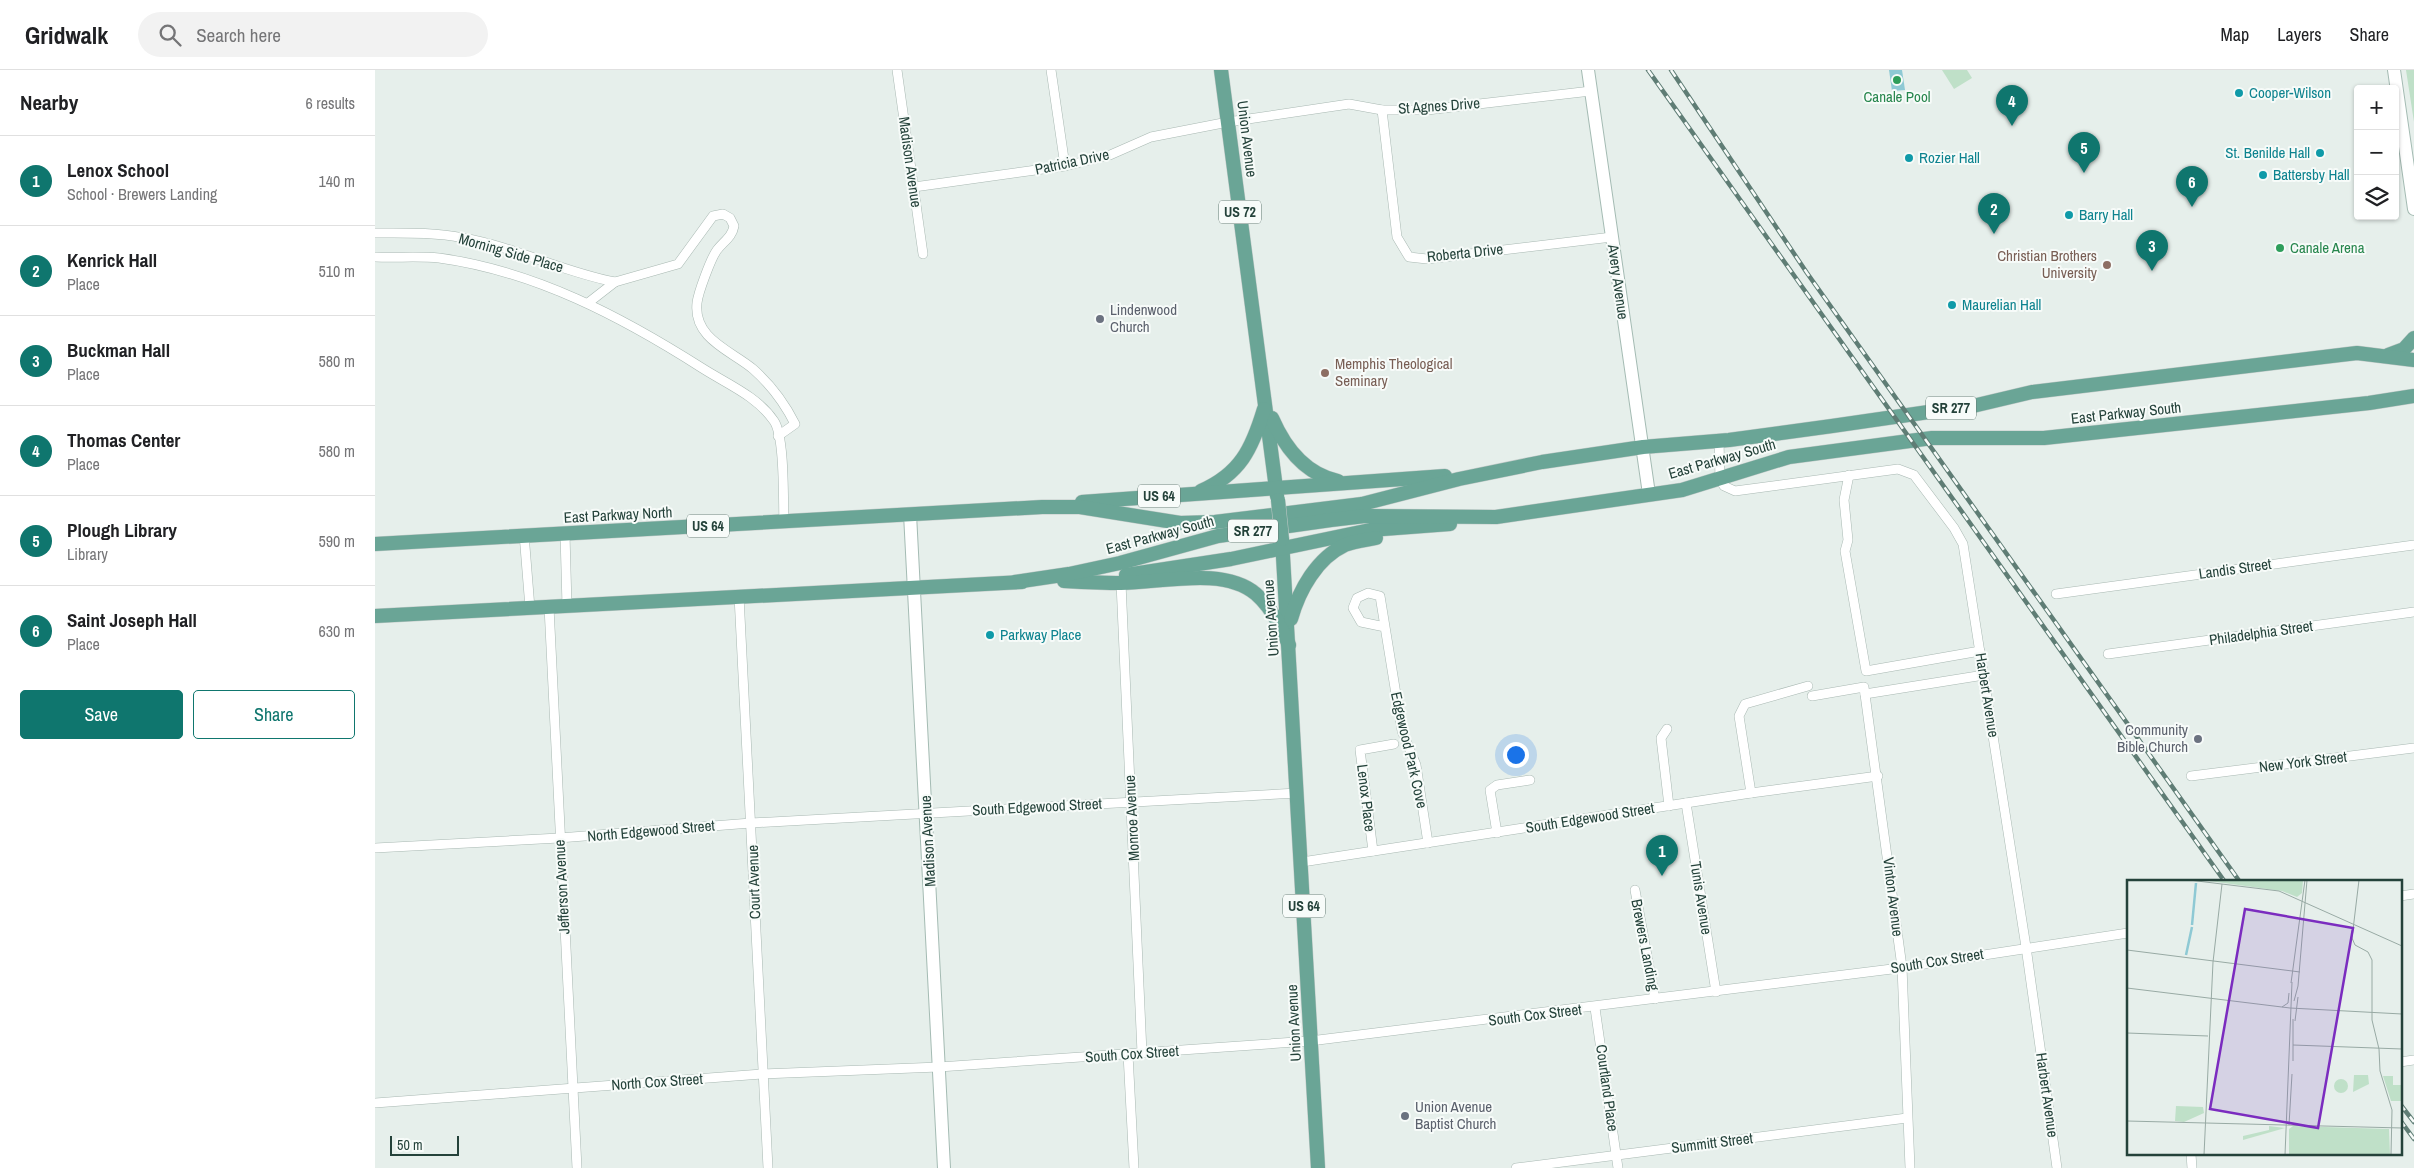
<!DOCTYPE html>
<meta charset="utf-8">
<style>
:root{--surface:#fff;--page:#f2f2f2;--text:#202124;--muted:#757577;--line:#e0e0e0;--accent:#0f766e}
body{margin:0;font-family:"Archivo Narrow",sans-serif;background:var(--page);color:var(--text)}
.controls{position:absolute;right:15px;top:15px;display:grid;overflow:hidden;border-radius:5px;box-shadow:0 1px 4px #0004}
.controls button{width:45px;height:45px;display:grid;place-items:center;padding:0;border:0;border-bottom:1px solid var(--line);background:var(--surface);color:var(--text);font:25px sans-serif}
.scale{position:absolute;left:15px;bottom:12px;width:69px;box-sizing:border-box;padding-left:5px;border:2px solid #24423a;border-top:0;font-size:14px;line-height:18px;white-space:nowrap;color:#24423a;-webkit-text-stroke:4px #f7fbf9;paint-order:stroke}
.you{position:absolute;left:1140px;top:684px;width:18px;height:18px;margin:-12px;border:4px solid #fff;border-radius:50%;background:#1a73e8;box-shadow:0 0 0 8px #1a73e833}
.badge{display:grid;place-items:center;width:32px;height:32px;border-radius:50%;background:var(--accent);color:#fff;font-size:16px;font-weight:700}
.pin{position:absolute;translate:-50% -41px;filter:drop-shadow(0 1px 2px #0008)}
.pin::after{content:'';position:absolute;top:26px;width:18px;height:15px;background:inherit;clip-path:polygon(0 0,100% 0,50% 100%)}
.list{margin:0;padding:0;list-style:none}
h2{display:flex;justify-content:space-between;align-items:center;height:65px;margin:0;padding:0 20px;font-size:21px}
h2 small{font-size:16px;font-weight:400;color:var(--muted)}
.list li{display:grid;grid-template-columns:32px 1fr auto;gap:15px;align-items:center;box-sizing:border-box;height:90px;padding:0 20px;border-top:1px solid var(--line)}
.list b{display:block;font-size:19px;white-space:nowrap}
.list p{margin:0;font-size:16px;white-space:nowrap;color:var(--muted)}
.list em{font-size:16px;font-style:normal;color:var(--muted)}
.actions{display:flex;gap:10px;padding:15px 20px}
.actions a{flex:1;padding:11px 0;border:1px solid var(--accent);border-radius:5px;text-align:center;font-size:18px;color:var(--accent)}
.actions .main{background:var(--accent);color:#fff}
.icon{flex:none;width:28px;height:28px;fill:none;stroke:currentColor;stroke-width:2;stroke-linecap:round;stroke-linejoin:round}
.map{position:relative;flex:none;width:2039px;height:1098px;overflow:hidden}
header{display:flex;align-items:center;gap:30px;box-sizing:border-box;height:70px;padding:0 25px;background:var(--surface);border-bottom:1px solid var(--line)}
header strong{font-size:24px}
nav{display:flex;gap:28px;margin-inline-start:auto;font-size:18px}
.search{width:350px;height:45px;background:var(--page);display:flex;align-items:center;gap:12px;box-sizing:border-box;padding:0 18px;border-radius:28px;color:var(--muted);font-size:19px}
main{display:flex}
aside{flex:1;background:var(--surface)}
.map>svg:first-child{display:block}
.green{fill:#bfe0c8}
.water{fill:#8ec9d4}
.lines{fill:none;stroke-linecap:round;stroke-linejoin:round}
.street-casing{stroke:#a8b8b2;stroke-width:10}
.secondary-casing{stroke:#a4bbb3;stroke-width:14}
.primary-casing{stroke:#c2cac8;stroke-width:15}
.street{stroke:#fff;stroke-width:9}
.secondary{stroke:#fff;stroke-width:12}
.primary{stroke:#6aa596;stroke-width:14}
.rail-casing{stroke:#5f7d75;stroke-width:4.5}
.rail{stroke:#f7fbf9;stroke-width:2.5;stroke-dasharray:8;stroke-linecap:butt}
.primary-bridge-casing{stroke:#c2cac8;stroke-width:15;stroke-linecap:butt}
.primary-bridge{stroke:#6aa596;stroke-width:14}
.leisure-dot{fill:#2e9e5b;stroke:#f7fbf9;stroke-width:2}
.culture-dot{fill:#0f9aa8;stroke:#f7fbf9;stroke-width:2}
.education-dot{fill:#8d6e63;stroke:#f7fbf9;stroke-width:2}
.worship-dot{fill:#6b7280;stroke:#f7fbf9;stroke-width:2}
.labels{text-anchor:middle;stroke-width:4;stroke-linejoin:round;paint-order:stroke}
.shield{fill:#f7fbf9;stroke:#637a73;stroke-width:1}
.shield-label{font-size:14px;font-weight:bold;fill:#24423a}
.culture-label{font-size:15px;fill:#0d838f;stroke:#f7fbf9;text-anchor:start}
.leisure-label{font-size:15px;fill:#27864d;stroke:#f7fbf9}
.street-label{font-size:15px;fill:#24423a;stroke:#f7fbf9}
.education-label{font-size:15px;fill:#785e54;stroke:#f7fbf9;text-anchor:end}
.worship-label{font-size:15px;fill:#5b616d;stroke:#f7fbf9;text-anchor:start}
.inset-river{fill:none;stroke:#8ec9d4;stroke-width:2.5}
.inset-road{fill:none;stroke:#98aaa4;stroke-width:1}
.view{fill:#7b2cbf;fill-opacity:0.15;stroke:#7b2cbf;stroke-width:2.5}
.inset-edge{fill:none;stroke:#24423a;stroke-width:2.5}
</style>
<header>
<strong>Gridwalk</strong>
<div class="search"><svg class="icon" aria-label="search" viewBox="0 0 24 24"><circle cx="10" cy="10" r="6"/><path d="M15 15l6 6"/></svg>Search here</div>
<nav><a>Map</a><a>Layers</a><a>Share</a></nav>
</header>
<main>
<aside>
<h2>Nearby<small>6 results</small></h2>
<ul class="list">
<li><span class="badge">1</span><div><b>Lenox School</b><p>School · Brewers Landing</p></div><em>140 m</em></li>
<li><span class="badge">2</span><div><b>Kenrick Hall</b><p>Place</p></div><em>510 m</em></li>
<li><span class="badge">3</span><div><b>Buckman Hall</b><p>Place</p></div><em>580 m</em></li>
<li><span class="badge">4</span><div><b>Thomas Center</b><p>Place</p></div><em>580 m</em></li>
<li><span class="badge">5</span><div><b>Plough Library</b><p>Library</p></div><em>590 m</em></li>
<li><span class="badge">6</span><div><b>Saint Joseph Hall</b><p>Place</p></div><em>630 m</em></li>
</ul>
<div class="actions"><a class="main">Save</a><a>Share</a></div>
</aside>
<div class="map">
<svg width="2039" height="1098" viewBox="0 0 2039 1098">
<rect width="100%" height="100%" fill="#e6efeb"/>
<!-- green -->
<g class="green">
<polygon points="1567,0 1592,0 1597,8 1579,19"/>
<polygon points="2031,0 2039,0 2039,52"/>
</g>
<!-- water -->
<polygon class="water" points="1514,0 1527,0 1530,20 1517,21"/>
<g class="lines">
<!-- street casing -->
<g class="street-casing">
<g id="street">
<polyline points="522,0 548,184"/>
<polyline points="676,0 690,96"/>
<polyline points="1007,40 1022,167 1034,187 1052,189 1237,167"/>
<polyline points="539,117 690,96 735,85 776,67 853,52 974,34 1007,40 1052,40 1216,21"/>
<path d="M0,163c29,0 60,-1 88,5 52,9 100,34 152,44"/>
<path d="M0,187c21,1 43,-1 64,1 96,13 183,59 263,110 25,16 55,28 72,53 11,16 9,80 10,101"/>
<path d="M213,233l27,-21 63,-18 35,-48 10,-2 7,4 4,8c-2,11 -10,15 -17,24 -6,8 -19,43 -20,53 -4,36 35,48 56,66 17,15 32,35 42,55l-17,12"/>
<polyline points="1344,370 1345,410 1349,416 1360,421 1523,399 1539,405 1579,458 1588,474 1651,877 1682,1098"/>
<polyline points="1474,405 1469,430 1473,470 1470,481 1491,601 1605,581"/>
<polyline points="149,464 155,538"/>
<polyline points="190,464 192,536"/>
<polyline points="746,513 767,983"/>
<polyline points="1681,524 2039,475"/>
<polyline points="364,526 393,1098"/>
<polyline points="174,537 202,1098"/>
<polyline points="1010,557 986,552 978,538 982,528 993,523 1005,526 1027,661 1041,695 1053,773"/>
<polyline points="1733,584 2039,542"/>
<polyline points="1490,624 1609,605"/>
<polyline points="1437,626 1489,617 1527,897 1535,1098"/>
<polyline points="1292,659 1286,668 1294,736"/>
<polyline points="1816,706 2039,678"/>
<polyline points="1376,723 1364,646 1370,634 1433,616"/>
<polyline points="1311,733 1341,922"/>
<polyline points="1122,763 1115,720 1122,715 1155,710"/>
<polyline points="0,778 184,768 376,753 923,723"/>
<polyline points="998,781 985,680 1019,674"/>
<polyline points="927,792 1376,723 1503,706"/>
<polyline points="1260,820 1280,929"/>
<polyline points="2025,826 2039,824"/>
<polyline points="1220,938 1243,1098"/>
<polyline points="753,984 759,1098"/>
<polyline points="2025,992 2039,990"/>
<polyline points="0,1033 387,1004 564,997 935,971 1517,899 1753,863"/>
<polyline points="1816,1084 1817,1098"/>
<polyline points="1141,1098 1532,1048"/>
</g>
</g>
<!-- secondary casing -->
<g class="secondary-casing">
<g id="secondary">
<polyline points="1213,0 1274,424"/>
<polyline points="2019,0 2039,139"/>
<polyline points="535,444 569,1098"/>
</g>
</g>
<!-- primary casing -->
<g class="primary-casing">
<g id="primary">
<polyline points="846,0 902,426"/>
<polyline points="2013,285 2029,279 2039,268"/>
<path d="M897,348c13,30 33,56 66,63"/>
<path d="M826,421c39,-17 51,-42 63,-82"/>
<polyline points="707,432 1070,406"/>
<polyline points="907,469 943,1098"/>
<polyline points="0,474 667,437 705,437 805,453 840,452 987,434 1084,409 1167,392 1268,377 1354,370 1457,356 1602,335 1657,322 1982,283 2039,290"/>
<polyline points="751,505 856,489 995,460 1075,454"/>
<path d="M689,511c19,1 38,2 57,2 40,0 102,-17 135,11 15,13 25,32 33,51"/>
<polyline points="640,512 694,504 745,493 843,466 956,450 990,446 1121,447 1307,420 1414,387 1557,368 1669,368 1994,333 2039,326"/>
<polyline points="0,546 647,512"/>
<path d="M916,549c8,-29 26,-61 54,-74 9,-4 21,-5 31,-7"/>
</g>
</g>
<!-- street -->
<use href="#street" class="street"/>
<!-- secondary -->
<use href="#secondary" class="secondary"/>
<!-- primary -->
<use href="#primary" class="primary"/>
<!-- rail casing -->
<g class="rail-casing">
<g id="rail">
<polyline points="1273,0 1850,812"/>
<polyline points="1296,0 1432,203 1865,812"/>
<polyline points="2025,1034 2039,1052"/>
<polyline points="2025,1050 2039,1069"/>
</g>
</g>
<!-- rail -->
<use href="#rail" class="rail"/>
<!-- primary-bridge casing -->
<g class="primary-bridge-casing">
<polyline id="primary-bridge" points="903,430 907,469"/>
</g>
<!-- primary-bridge -->
<use href="#primary-bridge" class="primary-bridge"/>
</g>
<!-- markers -->
<g class="leisure-dot">
<circle cx="1522" cy="10" r="5"/>
<circle cx="1905" cy="178" r="5"/>
</g>
<g class="culture-dot">
<circle cx="1864" cy="23" r="5"/>
<circle cx="1945" cy="83" r="5"/>
<circle cx="1534" cy="88" r="5"/>
<circle cx="1888" cy="105" r="5"/>
<circle cx="1694" cy="145" r="5"/>
<circle cx="1577" cy="235" r="5"/>
<circle cx="615" cy="565" r="5"/>
</g>
<g class="education-dot">
<circle cx="1732" cy="195" r="5"/>
<circle cx="950" cy="303" r="5"/>
</g>
<g class="worship-dot">
<circle cx="725" cy="249" r="5"/>
<circle cx="1823" cy="669" r="5"/>
<circle cx="1030" cy="1046" r="5"/>
</g>
<g class="labels">
<!-- shield labels -->
<g class="shield">
<rect x="844" y="130.5" width="42" height="23" rx="4"/>
<rect x="1551" y="326.5" width="50" height="23" rx="4"/>
<rect x="763" y="414.5" width="42" height="23" rx="4"/>
<rect x="312" y="444.5" width="42" height="23" rx="4"/>
<rect x="853" y="449.5" width="50" height="23" rx="4"/>
<rect x="908" y="824.5" width="42" height="23" rx="4"/>
</g>
<g class="shield-label">
<text x="865" y="147">US 72</text>
<text x="1576" y="343">SR 277</text>
<text x="784" y="431">US 64</text>
<text x="333" y="461">US 64</text>
<text x="878" y="466">SR 277</text>
<text x="929" y="841">US 64</text>
</g>
<!-- culture labels -->
<g class="culture-label">
<text x="1874" y="28">Cooper-Wilson</text>
<text x="1935" y="88" text-anchor="end">St. Benilde Hall</text>
<text x="1544" y="93">Rozier Hall</text>
<text x="1898" y="110">Battersby Hall</text>
<text x="1704" y="150">Barry Hall</text>
<text x="1587" y="240">Maurelian Hall</text>
<text x="625" y="570">Parkway Place</text>
</g>
<!-- leisure labels -->
<g class="leisure-label">
<text x="1522" y="32">Canale Pool</text>
<text x="1915" y="183" text-anchor="start">Canale Arena</text>
</g>
<!-- street labels -->
<g class="street-label">
<text transform="translate(1064 36) rotate(-4)" y="5">St Agnes Drive</text>
<text transform="translate(872 69) rotate(83)" y="5">Union Avenue</text>
<text transform="translate(535 92) rotate(82)" y="5">Madison Avenue</text>
<text transform="translate(697 92) rotate(-12)" y="5">Patricia Drive</text>
<text transform="translate(136 183) rotate(16)" y="5">Morning Side Place</text>
<text transform="translate(1090 183) rotate(-6)" y="5">Roberta Drive</text>
<text transform="translate(1243 212) rotate(82)" y="5">Avery Avenue</text>
<text transform="translate(1751 343) rotate(-6)" y="5">East Parkway South</text>
<text transform="translate(1347 389) rotate(-16)" y="5">East Parkway South</text>
<text transform="translate(243 445) rotate(-3)" y="5">East Parkway North</text>
<text transform="translate(785 465) rotate(-15)" y="5">East Parkway South</text>
<text transform="translate(1860 499) rotate(-8)" y="5">Landis Street</text>
<text transform="translate(896 548) rotate(-94)" y="5">Union Avenue</text>
<text transform="translate(1886 563) rotate(-8)" y="5">Philadelphia Street</text>
<text transform="translate(1612 625) rotate(81)" y="5">Harbert Avenue</text>
<text transform="translate(1034 680) rotate(77)" y="5">Edgewood Park Cove</text>
<text transform="translate(1928 692) rotate(-7)" y="5">New York Street</text>
<text transform="translate(991 728) rotate(83)" y="5">Lenox Place</text>
<text transform="translate(662 737) rotate(-3)" y="5">South Edgewood Street</text>
<text transform="translate(757 748) rotate(-93)" y="5">Monroe Avenue</text>
<text transform="translate(1215 748) rotate(-9)" y="5">South Edgewood Street</text>
<text transform="translate(276 761) rotate(-5)" y="5">North Edgewood Street</text>
<text transform="translate(553 771) rotate(-93)" y="5">Madison Avenue</text>
<text transform="translate(379 812) rotate(-92)" y="5">Court Avenue</text>
<text transform="translate(187 817) rotate(-93)" y="5">Jefferson Avenue</text>
<text transform="translate(1518 827) rotate(83)" y="5">Vinton Avenue</text>
<text transform="translate(1326 828) rotate(81)" y="5">Tunis Avenue</text>
<text transform="translate(1270 875) rotate(79)" y="5">Brewers Landing</text>
<text transform="translate(1562 891) rotate(-9)" y="5">South Cox Street</text>
<text transform="translate(1160 945) rotate(-7)" y="5">South Cox Street</text>
<text transform="translate(919 953) rotate(-93)" y="5">Union Avenue</text>
<text transform="translate(757 984) rotate(-4)" y="5">South Cox Street</text>
<text transform="translate(282 1012) rotate(-4)" y="5">North Cox Street</text>
<text transform="translate(1232 1018) rotate(82)" y="5">Courtland Place</text>
<text transform="translate(1672 1025) rotate(82)" y="5">Harbert Avenue</text>
<text transform="translate(1337 1073) rotate(-7)" y="5">Summitt Street</text>
</g>
<!-- education labels -->
<g class="education-label">
<text x="1722" y="191">Christian Brothers<tspan x="1722" dy="17">University</tspan></text>
<text x="960" y="299" text-anchor="start">Memphis Theological<tspan x="960" dy="17">Seminary</tspan></text>
</g>
<!-- worship labels -->
<g class="worship-label">
<text x="735" y="245">Lindenwood<tspan x="735" dy="17">Church</tspan></text>
<text x="1813" y="665" text-anchor="end">Community<tspan x="1813" dy="17">Bible Church</tspan></text>
<text x="1040" y="1042">Union Avenue<tspan x="1040" dy="17">Baptist Church</tspan></text>
</g>
</g>
<!-- overview -->
<g transform="translate(1752 810)">
<rect width="275" height="275" fill="#e6efeb"/>
<path d="M75,0h101l-1,13 -5,4 -15,-6zM241,195l1,9 -16,8 1,-17zM256,196h10v9h9v16h-11zM207 206a7 7 0 1 1 14 0a7 7 0 1 1-14 0ZM49,226l27,1 1,6 -20,9 -9,-1zM142,246l16,2 -42,12v-4l26,-6zM166,246l96,3 1,26h-101v-26z" fill="#bfe0c8"/>
<path class="inset-river" d="M65,45l4,-42M59,75l6,-28"/>
<path class="inset-road" d="M62,0l90,11 123,55M232,0l-7,58 3,7 13,7 4,8v60l7,29 1,22 12,39 -1,45M0,70l63,8M63,78l110,14M86,82l9,-78M164,103l14,-103M171,106l9,-106M0,108l163,20 112,6M167,121l4,-15M155,127l6,-4 1,-10M168,141l3,-24M0,153l81,3M166,165l109,4M166,181v-42M0,241l275,7M162,245l3,-51M77,275l9,-193M158,275l7,-173"/>
<path class="view" d="M118,29l108,19 -35,200 -108,-19z"/>
<rect width="275" height="275" class="inset-edge"/>
</g>
</svg>
<div class="controls">
<button>+</button>
<button>−</button>
<button><svg class="icon" aria-label="layers" viewBox="0 0 24 24"><path d="M12 4l9 5-9 5-9-5zM3 14l9 5 9-5"/></svg></button>
</div>
<div class="scale">50 m</div>
<div class="you"></div>
<div class="pin badge" style="left:1287px;top:806px">1</div>
<div class="pin badge" style="left:1619px;top:164px">2</div>
<div class="pin badge" style="left:1777px;top:201px">3</div>
<div class="pin badge" style="left:1637px;top:56px">4</div>
<div class="pin badge" style="left:1709px;top:103px">5</div>
<div class="pin badge" style="left:1817px;top:137px">6</div>
</div>
</main>
